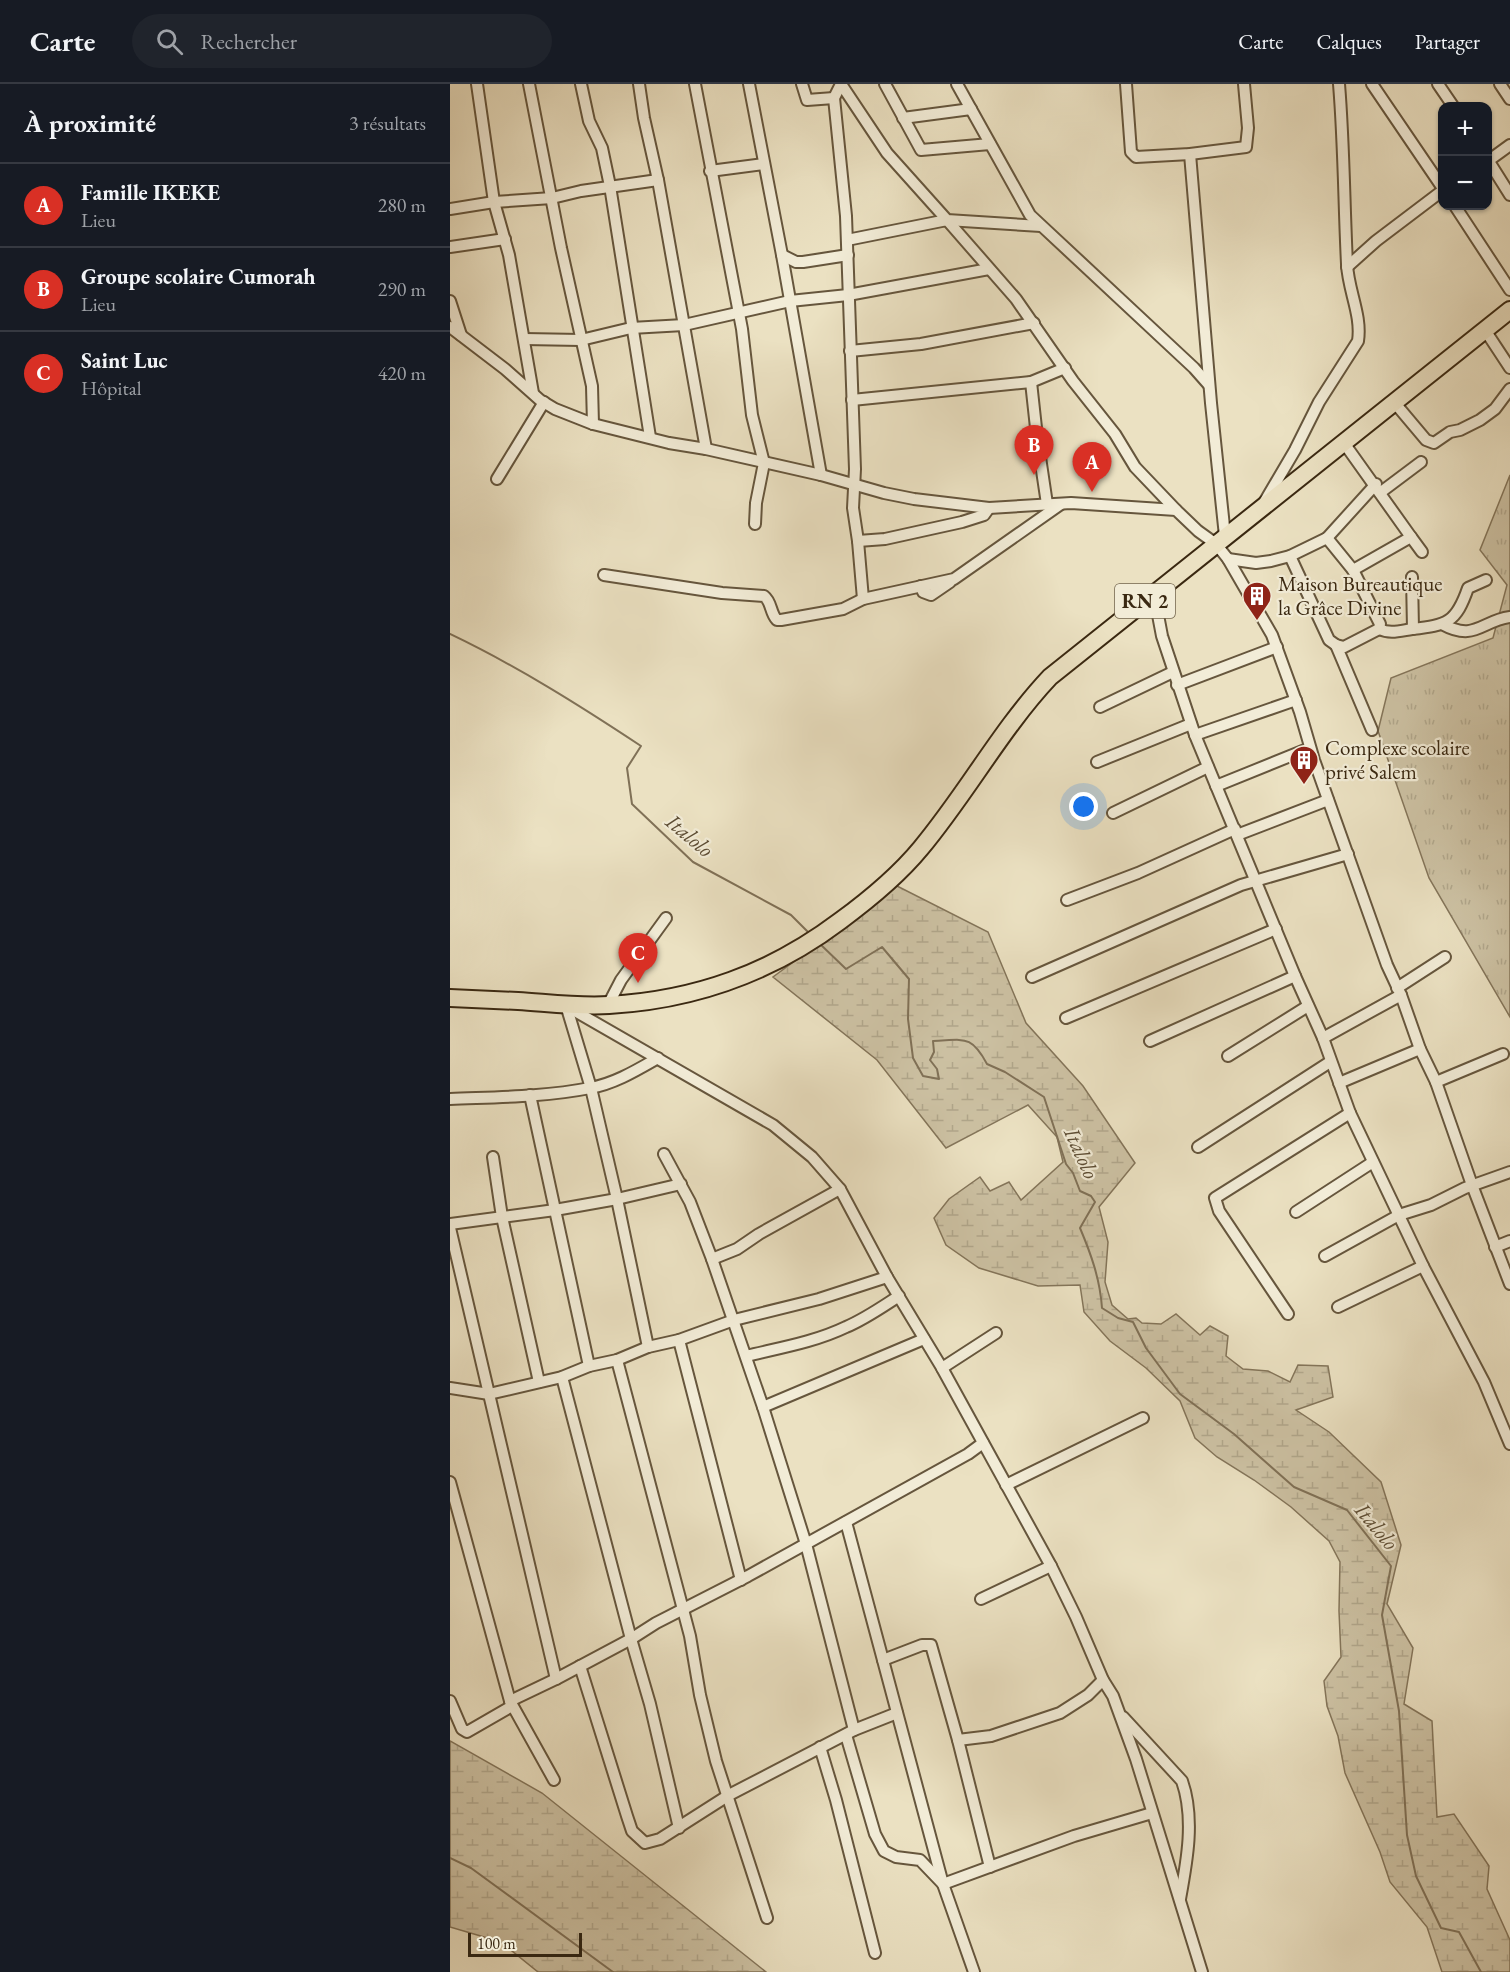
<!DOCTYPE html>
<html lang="fr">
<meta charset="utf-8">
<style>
:root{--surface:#171b24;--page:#20242c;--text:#f1f3f6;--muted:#9ea1a6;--line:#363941;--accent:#d93025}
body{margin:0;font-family:"EB Garamond",serif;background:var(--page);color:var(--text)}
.controls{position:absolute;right:18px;top:18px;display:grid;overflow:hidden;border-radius:12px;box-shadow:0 2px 4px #0004}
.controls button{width:54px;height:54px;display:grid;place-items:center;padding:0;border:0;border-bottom:2px solid var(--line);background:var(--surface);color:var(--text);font:30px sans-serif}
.scale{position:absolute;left:18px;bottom:15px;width:114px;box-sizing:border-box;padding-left:6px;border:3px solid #3a2811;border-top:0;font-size:16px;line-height:21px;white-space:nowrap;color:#3a2811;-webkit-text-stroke:4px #f2ecd7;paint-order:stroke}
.you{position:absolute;left:634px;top:723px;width:21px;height:21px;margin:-15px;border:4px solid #fff;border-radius:50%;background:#1a73e8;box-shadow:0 0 0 9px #1a73e833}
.badge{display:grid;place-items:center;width:39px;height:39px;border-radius:50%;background:var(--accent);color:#fff;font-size:20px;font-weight:700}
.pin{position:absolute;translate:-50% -50px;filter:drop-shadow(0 2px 3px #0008)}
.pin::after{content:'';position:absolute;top:32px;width:21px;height:18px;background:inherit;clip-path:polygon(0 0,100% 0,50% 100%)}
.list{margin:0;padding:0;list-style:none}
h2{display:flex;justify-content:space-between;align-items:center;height:78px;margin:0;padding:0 24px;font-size:26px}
h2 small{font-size:20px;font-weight:400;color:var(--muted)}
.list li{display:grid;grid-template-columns:39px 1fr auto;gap:18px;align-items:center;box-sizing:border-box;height:84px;padding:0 24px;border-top:2px solid var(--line)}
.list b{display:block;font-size:22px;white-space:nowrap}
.list p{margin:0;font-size:20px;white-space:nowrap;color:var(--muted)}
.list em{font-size:20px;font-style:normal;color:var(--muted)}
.icon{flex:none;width:33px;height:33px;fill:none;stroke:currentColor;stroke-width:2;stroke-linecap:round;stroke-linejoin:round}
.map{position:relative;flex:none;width:1060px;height:1888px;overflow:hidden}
header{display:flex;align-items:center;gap:36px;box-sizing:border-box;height:84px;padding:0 30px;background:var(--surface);border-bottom:2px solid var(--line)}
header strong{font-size:28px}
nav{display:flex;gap:33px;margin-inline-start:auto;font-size:21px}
.search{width:420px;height:54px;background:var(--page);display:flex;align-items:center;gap:15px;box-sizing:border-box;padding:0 21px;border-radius:33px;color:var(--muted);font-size:22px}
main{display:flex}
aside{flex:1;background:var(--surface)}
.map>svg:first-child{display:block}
.grass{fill:url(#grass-tufts);stroke:#84755a;stroke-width:1.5}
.wetland{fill:url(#wetland-marsh);stroke:#84755a;stroke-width:1.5}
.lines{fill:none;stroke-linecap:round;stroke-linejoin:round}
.stream{stroke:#807157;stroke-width:2}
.minor-casing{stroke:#66563d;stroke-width:14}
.highway-casing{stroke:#3a2811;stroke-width:20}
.minor{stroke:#f2ecd7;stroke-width:10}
.highway{stroke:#ebe1c2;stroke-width:16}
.labels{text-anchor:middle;stroke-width:4.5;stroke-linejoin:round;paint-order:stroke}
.shield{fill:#f2ecd7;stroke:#71634c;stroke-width:1.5}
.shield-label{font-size:20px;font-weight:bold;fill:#3a2811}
.poi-label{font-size:21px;fill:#3a2811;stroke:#f2ecd7;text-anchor:start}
.water-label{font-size:22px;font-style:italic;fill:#5d4d34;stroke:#f2ecd7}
</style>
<header>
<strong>Carte</strong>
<div class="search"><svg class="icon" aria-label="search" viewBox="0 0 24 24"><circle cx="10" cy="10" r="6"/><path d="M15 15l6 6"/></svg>Rechercher</div>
<nav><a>Carte</a><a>Calques</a><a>Partager</a></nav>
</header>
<main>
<aside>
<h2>À proximité<small>3 résultats</small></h2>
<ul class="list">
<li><span class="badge">A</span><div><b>Famille IKEKE</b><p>Lieu</p></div><em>280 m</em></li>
<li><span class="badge">B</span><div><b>Groupe scolaire Cumorah</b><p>Lieu</p></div><em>290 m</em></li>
<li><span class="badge">C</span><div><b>Saint Luc</b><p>Hôpital</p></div><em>420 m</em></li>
</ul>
</aside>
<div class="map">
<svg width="1060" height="1888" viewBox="0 0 1060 1888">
<defs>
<pattern id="grass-tufts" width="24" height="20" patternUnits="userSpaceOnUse" patternTransform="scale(1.5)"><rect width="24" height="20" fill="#cdc2a4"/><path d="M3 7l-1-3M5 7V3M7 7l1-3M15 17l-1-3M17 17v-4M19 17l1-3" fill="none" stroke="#b1a78c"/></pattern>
<pattern id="wetland-marsh" width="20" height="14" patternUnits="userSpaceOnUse" patternTransform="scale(1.5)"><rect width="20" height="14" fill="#cdc2a4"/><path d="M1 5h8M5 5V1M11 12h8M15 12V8" fill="none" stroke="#b1a78c"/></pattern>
</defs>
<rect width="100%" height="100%" fill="#ebe1c2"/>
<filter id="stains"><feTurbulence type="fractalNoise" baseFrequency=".00333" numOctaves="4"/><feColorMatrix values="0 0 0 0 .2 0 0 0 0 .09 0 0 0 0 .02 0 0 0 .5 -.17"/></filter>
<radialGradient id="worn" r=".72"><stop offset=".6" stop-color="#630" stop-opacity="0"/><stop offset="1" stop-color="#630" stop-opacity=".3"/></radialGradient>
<!-- grass -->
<polygon class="grass" points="1060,391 1060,933 979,794 928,647 941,594 1043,554 1057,501 1030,466"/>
<!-- wetland -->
<g class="wetland">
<polygon points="447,802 538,848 576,939 633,1002 685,1079 649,1123 658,1158 655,1198 662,1221 678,1235 686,1234 692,1239 711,1240 726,1230 750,1251 760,1242 778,1252 776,1272 793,1285 818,1287 840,1298 848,1281 878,1282 883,1313 846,1326 879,1348 931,1398 951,1461 937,1520 963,1564 954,1620 982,1637 987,1733 1004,1730 1039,1782 1037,1805 1060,1856 1060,1888 992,1888 977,1843 940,1798 930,1768 895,1689 888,1652 877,1622 874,1597 891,1573 889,1527 890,1478 879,1457 841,1423 804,1396 767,1373 745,1354 730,1317 696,1284 660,1257 634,1228 630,1201 588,1202 529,1184 496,1161 484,1134 499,1115 530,1093 540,1107 559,1098 571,1116 613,1078 607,1053 578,1021 496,1064 427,976 323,893"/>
<polygon points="0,1657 92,1709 316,1888 88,1888 51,1858 0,1843"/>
</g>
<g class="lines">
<!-- stream -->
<g class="stream">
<path d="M0,550c67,32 129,71 191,112l-14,22 5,36 61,58 98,53 20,20"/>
<path d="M369,859l27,26 36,-22 27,32 -1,40 5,39 10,18 16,3 -2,-10 -7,-9 4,-8 -1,-11c31,-1 38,-7 54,23l18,8 39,25 22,67 7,9 7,18 11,5 4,6 -15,26c11,26 20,51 22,80l16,10 15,4 13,26 34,46 54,40 60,53 53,23 44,56 -9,49 17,96 8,124 9,41 25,52 18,4 22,40"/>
<polyline points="0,1774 21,1784 163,1888"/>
</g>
<!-- minor casing -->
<g class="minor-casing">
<g id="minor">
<polyline points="27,0 44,118 59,171 83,309"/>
<polyline points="79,0 111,164 142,302 143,340"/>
<polyline points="131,0 139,37 152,64 160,102 200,353"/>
<polyline points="189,0 194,34 208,96 256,365"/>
<polyline points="245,0 292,245 302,331 314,379 306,419 305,440"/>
<polyline points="299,0 332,171 371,391"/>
<polyline points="352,0 357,16 384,14"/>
<polyline points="391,0 384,14 396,132 405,385 403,424 408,457 413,515"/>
<polyline points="391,0 437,69 497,136 591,142"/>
<polyline points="435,0 471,66 540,60"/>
<polyline points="507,0 580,131 744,284 759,301"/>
<polyline points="676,0 681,68 686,73 740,70 796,63 798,44 794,0"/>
<polyline points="922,0 992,103"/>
<polyline points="988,0 1003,22"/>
<polyline points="1050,0 1060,15"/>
<polyline points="453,34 521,25"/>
<polyline points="740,70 761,319 775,452"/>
<polyline points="1038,76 1060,111"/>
<polyline points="1038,77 1060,61"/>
<polyline points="260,87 314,80"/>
<polyline points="1005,122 1060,206"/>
<polyline points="0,125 44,118 102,114 131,107 208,96"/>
<polyline points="397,156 497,136 566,215 623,297 665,350 685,383 726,426"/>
<polyline points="0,163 55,155"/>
<polyline points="332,171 346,178 353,178 398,171"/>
<polyline points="897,183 926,157 992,107"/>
<polyline points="0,217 11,251"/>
<polyline points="0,243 55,285 90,316 105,325 143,340 219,359 256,365 371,391 434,409 464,415 539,424 621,419 726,426 748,447 766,460 778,475 822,551 850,628 864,676 937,881 951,911 970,965 986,998 1022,1101 1060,1200"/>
<polyline points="1035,246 1060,284"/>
<polyline points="74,255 131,256 181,244 234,241 340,217 398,211 539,185"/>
<polyline points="400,267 471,260 584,239"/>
<polyline points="581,298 587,353 597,420"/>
<polyline points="402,316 581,298 615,284"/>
<polyline points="944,318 976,356 984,359 1000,348 1010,346 1030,336 1045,325 1060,305"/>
<polyline points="894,359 961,453"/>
<polyline points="47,395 94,318"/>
<polyline points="931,408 971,378"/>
<path d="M815,417l30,-51 24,-48 39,-61c4,-26 -10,-51 -11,-77 -3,-60 -3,-120 -8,-180"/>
<polyline points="877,454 903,486 961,453 972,468"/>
<polyline points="408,457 435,455 512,438 534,431 539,424"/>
<polyline points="840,472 879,556 886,561 894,563 929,545 930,540 903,486"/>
<polyline points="778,475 806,479 821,477 840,472 877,454 926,400"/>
<path d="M154,491l118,18 42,3c8,6 6,17 13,24h4l62,-11 20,-10 91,-20 107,-75"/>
<polyline points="962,493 963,545"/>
<polyline points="471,502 473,508 481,511 500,498"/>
<polyline points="704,510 712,552 745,651 845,892 873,954 900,1029 973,1182 1034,1298 1060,1360"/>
<path d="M992,540c33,18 39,-3 68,-7"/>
<path d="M929,545c11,5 20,2 33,0 35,-4 44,-6 56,-41l18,-8"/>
<polyline points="886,561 922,646"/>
<polyline points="727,601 827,563"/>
<polyline points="650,623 723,588"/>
<polyline points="745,651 846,616"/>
<polyline points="647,678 741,640"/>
<polyline points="766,702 860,664"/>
<polyline points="663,729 758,683"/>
<polyline points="787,751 878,716"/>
<polyline points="617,816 688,789 785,745"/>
<polyline points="582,893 791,801 898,770"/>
<polyline points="947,904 995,873"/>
<polyline points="116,921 141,1004 167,1115 198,1263"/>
<polyline points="158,921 171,896 216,834"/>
<polyline points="118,923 323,1041 362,1073 390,1105 437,1193 492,1284 601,1482 626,1533 653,1596 663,1612 686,1675 752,1888"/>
<polyline points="616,934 826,845"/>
<polyline points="873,954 951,911"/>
<polyline points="700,957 845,892"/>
<polyline points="778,972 858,922"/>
<polyline points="986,998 1053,970"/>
<polyline points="889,999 970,965"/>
<polyline points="80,1011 139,1282"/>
<path d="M0,1015c46,-2 95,-2 140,-11 24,-4 47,-18 68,-30"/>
<polyline points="748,1063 880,978"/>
<polyline points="214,1070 240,1118 262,1175 313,1323 356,1460 404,1646"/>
<polyline points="43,1073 52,1133 89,1298"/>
<polyline points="846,1128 923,1078"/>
<polyline points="0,1140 105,1126 167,1115 231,1100"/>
<polyline points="0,1144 106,1595"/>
<polyline points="1045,1163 1060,1157"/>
<polyline points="875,1172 949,1131 981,1121 1015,1104 1060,1088"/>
<polyline points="262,1175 287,1165 309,1150 390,1105"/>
<polyline points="888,1223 973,1182"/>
<polyline points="838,1230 769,1127 765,1114 900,1029"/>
<polyline points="229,1256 291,1496"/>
<path d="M296,1272c33,-8 69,-14 100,-29 19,-8 36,-20 53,-31"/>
<polyline points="167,1276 240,1552 250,1611 266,1677 317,1834"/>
<polyline points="492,1284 546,1249"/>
<polyline points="112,1293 181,1555 200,1620 229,1744"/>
<polyline points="0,1304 39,1310 112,1293 139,1282 167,1276 198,1263 229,1256 284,1236 369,1215 437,1193"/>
<polyline points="313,1323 474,1255"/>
<polyline points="0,1398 60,1617 104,1696"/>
<polyline points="556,1401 693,1334"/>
<polyline points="396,1438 493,1800 524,1888"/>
<polyline points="531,1515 601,1482"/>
<polyline points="433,1576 472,1561 481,1561 508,1656 540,1783"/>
<polyline points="130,1582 177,1732 182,1747 195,1759 210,1755 279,1711 404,1646 447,1629"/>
<polyline points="0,1617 12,1645 17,1648 62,1622"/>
<polyline points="60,1617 106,1595 181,1555 206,1539 298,1492 518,1370 533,1359"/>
<path d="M673,1633l59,64c13,37 5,80 -2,118"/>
<polyline points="396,1651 425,1750 434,1767 446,1773 470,1776 493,1800 624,1752 702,1729"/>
<polyline points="508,1656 541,1652 610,1629 638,1611 653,1596"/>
<polyline points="370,1663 386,1716 425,1869"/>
</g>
</g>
<!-- highway casing -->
<g class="highway-casing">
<path id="highway" d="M0,914c23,1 46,2 68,3 31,2 61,6 91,4 87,-5 162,-32 231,-84 30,-22 58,-45 81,-73 46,-55 80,-119 129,-171l460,-367"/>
</g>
<!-- minor -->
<use href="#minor" class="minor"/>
<!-- highway -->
<use href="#highway" class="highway"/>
</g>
<!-- icons -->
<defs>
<g id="building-pin" transform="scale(1.5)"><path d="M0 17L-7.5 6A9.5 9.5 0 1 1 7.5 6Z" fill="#8f2418" stroke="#f2ecd7"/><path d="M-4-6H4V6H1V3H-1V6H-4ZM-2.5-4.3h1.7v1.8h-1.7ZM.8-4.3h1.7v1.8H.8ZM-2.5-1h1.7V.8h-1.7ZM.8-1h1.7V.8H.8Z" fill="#fff"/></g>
</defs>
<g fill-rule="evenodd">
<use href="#building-pin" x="807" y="512"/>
<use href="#building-pin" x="854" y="676"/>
</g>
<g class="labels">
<!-- shield labels -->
<rect class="shield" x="665" y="500" width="60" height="34" rx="4.5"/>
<g class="shield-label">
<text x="695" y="524">RN 2</text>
</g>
<!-- poi labels -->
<g class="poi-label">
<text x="828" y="507">Maison Bureautique<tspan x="828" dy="24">la Grâce Divine</tspan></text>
<text x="875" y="671">Complexe scolaire<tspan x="875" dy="24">privé Salem</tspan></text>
</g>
<!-- water labels -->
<g class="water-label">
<text transform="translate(240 751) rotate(40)" y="8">Italolo</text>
<text transform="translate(632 1069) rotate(66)" y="8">Italolo</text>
<text transform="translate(927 1442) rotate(50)" y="8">Italolo</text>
</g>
</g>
<rect width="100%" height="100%" filter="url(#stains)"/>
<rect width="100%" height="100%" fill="url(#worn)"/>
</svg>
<div class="controls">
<button>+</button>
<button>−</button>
</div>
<div class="scale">100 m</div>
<div class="you"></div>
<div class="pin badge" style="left:642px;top:408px">A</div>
<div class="pin badge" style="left:584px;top:391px">B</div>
<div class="pin badge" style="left:188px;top:899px">C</div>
</div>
</main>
